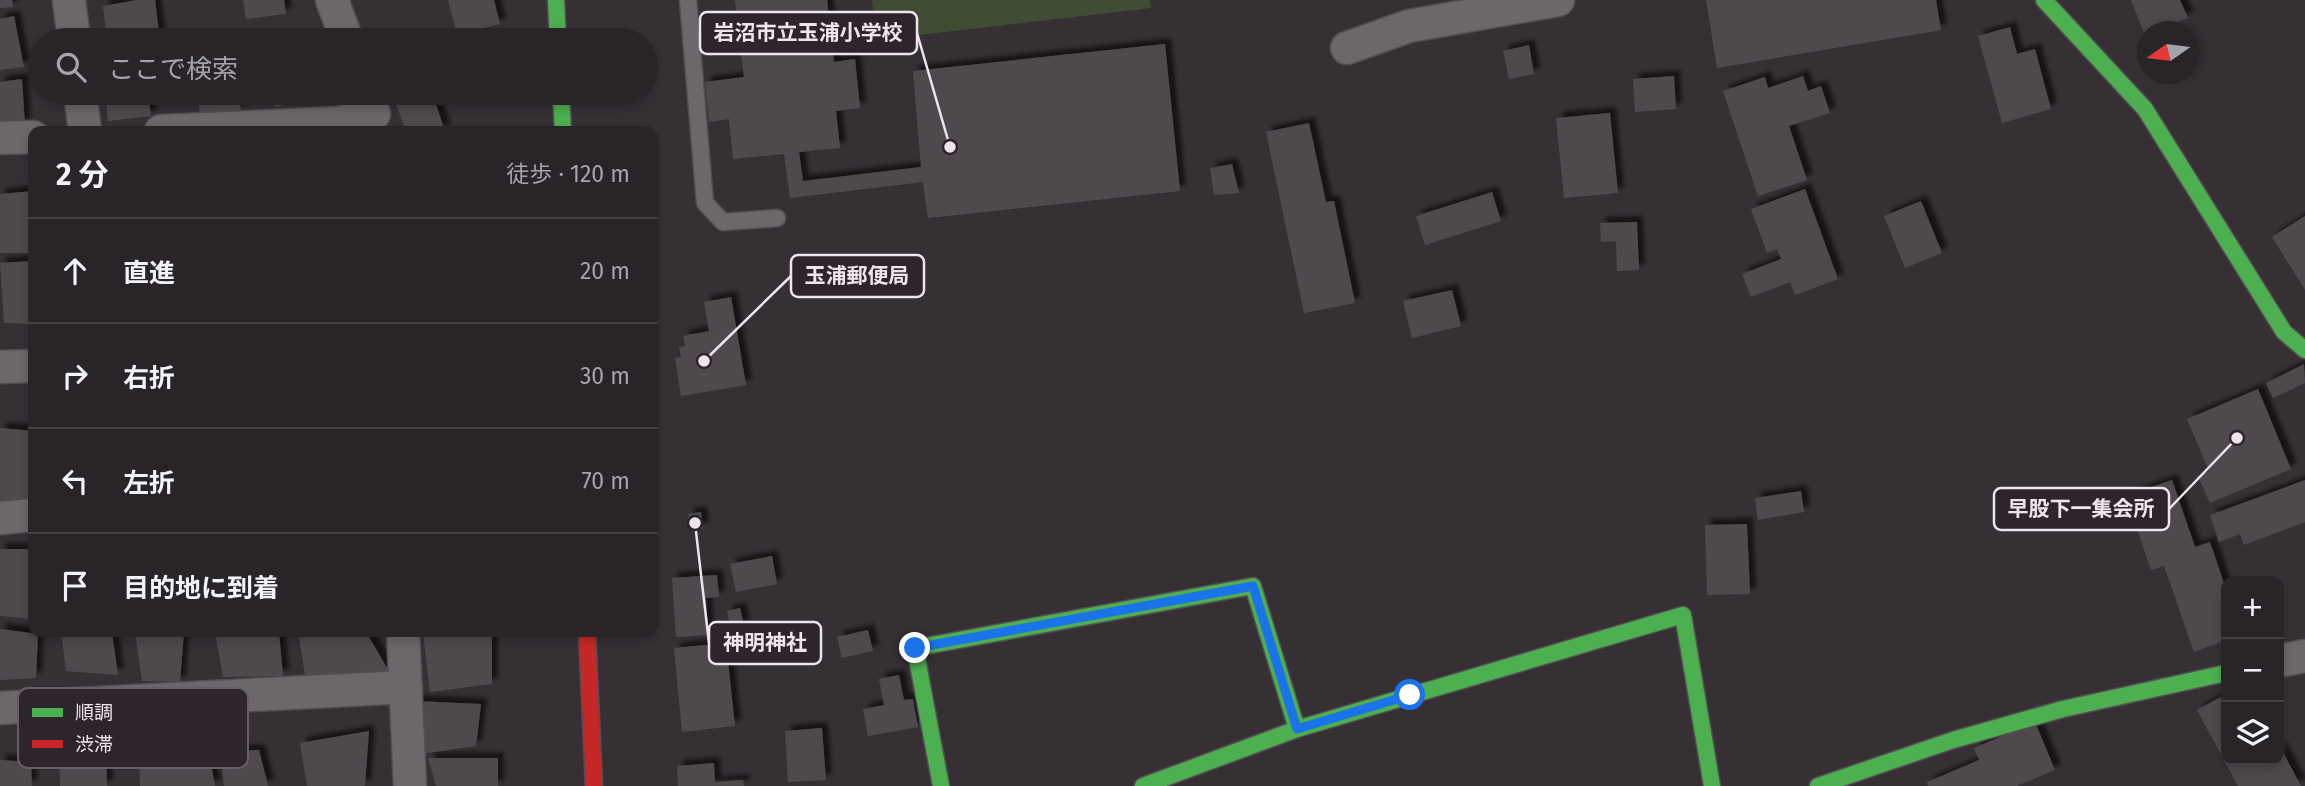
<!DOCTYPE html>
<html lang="ja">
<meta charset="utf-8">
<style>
:root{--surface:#282428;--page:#302c30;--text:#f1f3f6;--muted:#a5a4a8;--line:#444145}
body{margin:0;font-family:"Fira Sans","Noto Sans JP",sans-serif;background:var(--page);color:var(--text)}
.controls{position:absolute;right:21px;bottom:21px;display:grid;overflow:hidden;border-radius:14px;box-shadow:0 4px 10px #0003}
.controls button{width:63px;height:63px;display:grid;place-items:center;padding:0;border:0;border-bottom:2px solid var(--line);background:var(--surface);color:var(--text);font:35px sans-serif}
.compass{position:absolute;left:2137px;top:21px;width:63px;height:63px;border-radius:50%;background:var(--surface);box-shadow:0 4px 10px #0003;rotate:256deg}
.stop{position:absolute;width:21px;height:21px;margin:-16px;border:5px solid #1a73e8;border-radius:50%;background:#fff}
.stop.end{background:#1a73e8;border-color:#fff;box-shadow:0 2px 7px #0008}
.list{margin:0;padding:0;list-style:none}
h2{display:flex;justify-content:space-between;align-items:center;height:91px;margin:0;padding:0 28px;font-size:30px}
h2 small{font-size:23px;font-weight:400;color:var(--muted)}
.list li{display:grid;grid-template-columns:46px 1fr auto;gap:21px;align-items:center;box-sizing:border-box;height:105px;padding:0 28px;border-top:2px solid var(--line)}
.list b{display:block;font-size:26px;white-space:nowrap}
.list em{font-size:23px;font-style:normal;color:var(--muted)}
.icon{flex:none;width:38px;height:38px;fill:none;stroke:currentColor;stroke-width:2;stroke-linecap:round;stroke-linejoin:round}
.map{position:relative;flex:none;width:2305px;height:786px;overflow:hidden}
.search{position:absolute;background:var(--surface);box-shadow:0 4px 10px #0003;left:28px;top:28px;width:630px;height:77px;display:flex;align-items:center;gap:18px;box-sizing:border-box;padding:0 24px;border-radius:38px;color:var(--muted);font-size:26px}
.panel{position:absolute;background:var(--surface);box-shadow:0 4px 10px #0003;left:28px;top:126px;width:630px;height:511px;border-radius:14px}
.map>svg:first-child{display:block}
.green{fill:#404d34}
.building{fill:#4f4a4e;filter:url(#shadow)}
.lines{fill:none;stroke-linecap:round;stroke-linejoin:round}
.lane-casing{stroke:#534e52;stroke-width:19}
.street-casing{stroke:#534e52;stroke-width:35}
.fast-casing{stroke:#534e52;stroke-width:19}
.jam-casing{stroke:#534e52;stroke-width:19}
.lane{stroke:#6c676b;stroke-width:16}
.street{stroke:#6c676b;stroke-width:32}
.fast{stroke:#4caf50;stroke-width:16}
.jam{stroke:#c62828;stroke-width:16}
.route{stroke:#1a73e8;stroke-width:9}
.key{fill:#2e242c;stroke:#675e65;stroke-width:2}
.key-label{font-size:19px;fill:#ece5eb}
.leader{fill:none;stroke:#ece5eb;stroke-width:2.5}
.callout-dot{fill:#ece5eb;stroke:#2e242c;stroke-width:2.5}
.callout{fill:#2e242c;stroke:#ece5eb;stroke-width:2.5}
.callout-label{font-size:21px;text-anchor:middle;font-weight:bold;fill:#ece5eb}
</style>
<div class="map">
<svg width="2305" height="786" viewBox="0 0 2305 786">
<defs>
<filter id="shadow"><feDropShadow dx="6" dy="-6" stdDeviation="2" flood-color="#0009"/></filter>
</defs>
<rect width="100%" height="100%" fill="#363035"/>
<!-- green -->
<polygon class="green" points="872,0 1150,0 1151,8 876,40"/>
<!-- building -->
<g class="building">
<polygon points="0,0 12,0 13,7 0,8"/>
<polygon points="137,0 155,0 160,40 107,40 103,6"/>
<polygon points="243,0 284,0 286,14 246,19"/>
<polygon points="448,0 494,0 500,24 457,34"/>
<polygon points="735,0 827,0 834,62 855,59 860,108 836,111 840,148 799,152 803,181 921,167 913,71 1165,44 1180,191 928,218 923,182 790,198 784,154 733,159 729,119 709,122 705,82 744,77"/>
<polygon points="1706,0 1936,0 1941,30 1717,68"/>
<polygon points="2131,0 2180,0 2188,18 2148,32 2145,35"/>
<polygon points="14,16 24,67 0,70 0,19"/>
<polygon points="2010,27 2017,54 2035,49 2051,109 2002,123 1978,36"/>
<polygon points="1529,45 1534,74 1509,79 1503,51"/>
<polygon points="1674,76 1676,109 1635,112 1633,79"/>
<polygon points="1803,76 1808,91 1821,86 1830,113 1789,126 1807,180 1758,196 1723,91 1765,77 1768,88"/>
<polygon points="22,79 25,125 0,127 0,82"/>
<polygon points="105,93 148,93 151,116 108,121"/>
<polygon points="197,93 238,93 241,110 200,115"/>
<polygon points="273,93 311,93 312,101 275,107"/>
<polygon points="392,93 432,93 445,131 406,131"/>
<polygon points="479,93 506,93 509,104 483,105"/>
<polygon points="1610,113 1618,193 1564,198 1556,118"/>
<polygon points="1309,123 1326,202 1334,201 1355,303 1304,313 1266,132"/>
<polygon points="1232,164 1239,193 1214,195 1210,168"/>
<polygon points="1805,189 1838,279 1795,295 1790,282 1751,297 1742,274 1781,259 1777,249 1767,253 1751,209"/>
<polygon points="33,191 33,253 0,253 0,194"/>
<polygon points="1492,192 1501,221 1425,245 1416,216"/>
<polygon points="1921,201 1942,253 1905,268 1884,216"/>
<polygon points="2305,216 2305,290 2272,237"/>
<polygon points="1637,222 1639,270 1617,271 1616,241 1601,242 1600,223"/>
<polygon points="33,261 33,324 4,323 0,263"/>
<polygon points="1452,290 1461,326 1412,338 1403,301"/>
<polygon points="731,297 746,385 681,396 675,358 681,357 679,347 685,346 683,336 709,331 704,302"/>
<polygon points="2304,364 2305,383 2273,398 2266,383"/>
<polygon points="2258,389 2291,469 2210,503 2198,476 2209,471 2187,419"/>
<polygon points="0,428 33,431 33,507 0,505"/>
<polygon points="2172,480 2195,547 2210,542 2226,589 2226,640 2194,652 2164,566 2151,570 2126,496"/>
<polygon points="2305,480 2305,522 2244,545 2240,534 2219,542 2210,515"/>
<polygon points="1801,491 1804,512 1758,520 1755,498"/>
<polygon points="701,512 703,528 691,530 688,514"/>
<polygon points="1747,524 1750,594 1707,595 1705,525"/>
<polygon points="0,549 33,549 33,619 0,616"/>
<polygon points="772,556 777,584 736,592 730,564"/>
<polygon points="717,575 719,597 706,598 708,635 676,637 672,578"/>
<polygon points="740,608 744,626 731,628 727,611"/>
<polygon points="0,629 38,634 36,678 0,680"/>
<polygon points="868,630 873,651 842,658 837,637"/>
<polygon points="61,632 112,632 118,675 66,671"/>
<polygon points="135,632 184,632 180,682 142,681"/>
<polygon points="215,632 279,632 283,676 223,677"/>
<polygon points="298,632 366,632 390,673 306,681"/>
<polygon points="423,632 492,632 492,684 430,692"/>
<polygon points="726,643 735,726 682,732 674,648"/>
<polygon points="899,675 904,700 913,699 918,727 868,736 863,709 884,705 879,679"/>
<polygon points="2226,694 2226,760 2279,760 2279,745 2301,786 2238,786 2197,710"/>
<polygon points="414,701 481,704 476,746 420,754"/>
<polygon points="2035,722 2055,770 2016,786 1928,786 1927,782 1979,760 1974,748"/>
<polygon points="822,728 826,780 788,782 785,731"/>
<polygon points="369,731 365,786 307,786 300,743"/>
<polygon points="106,736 107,786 60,786 59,739"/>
<polygon points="259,750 268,786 224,786 220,752"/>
<polygon points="209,754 215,786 140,786 139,755"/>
<polygon points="428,758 498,758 498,786 436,786"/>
<polygon points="0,760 31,762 32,786 0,786"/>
<polygon points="714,763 715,782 743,780 744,786 678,786 677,766"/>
</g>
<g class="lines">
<!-- lane casing -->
<g class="lane-casing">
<polyline id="lane" points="688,0 705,203 723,222 777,218"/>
</g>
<!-- street casing -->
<g class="street-casing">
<g id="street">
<polyline points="69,0 74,40"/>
<polyline points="332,0 347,40"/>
<polyline points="1347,48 1409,26 1558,0"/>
<polyline points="80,93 85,131"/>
<polyline points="161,131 338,123 374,114 367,93"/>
<polyline points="0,138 33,137"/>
<polyline points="0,367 33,366"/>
<polyline points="0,518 33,515"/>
<polyline points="403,632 410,786"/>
<polyline points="2279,661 2305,656"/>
<polyline points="0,708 406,687"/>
</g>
</g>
<!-- fast casing -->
<g class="fast-casing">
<g id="fast">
<polyline points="556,0 558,40"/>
<polyline points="2044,0 2145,109 2284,332 2305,350"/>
<polyline points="561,93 563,131"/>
<polyline points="941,786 915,648 1253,586 1297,729"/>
<polyline points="1143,786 1297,729 1683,615 1712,786"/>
<polyline points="1818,786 1953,740 2063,709 2226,673"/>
</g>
</g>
<!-- jam casing -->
<g class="jam-casing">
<polyline id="jam" points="587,632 594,786"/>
</g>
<!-- lane -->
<use href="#lane" class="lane"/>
<!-- street -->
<use href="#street" class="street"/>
<!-- fast -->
<use href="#fast" class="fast"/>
<!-- jam -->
<use href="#jam" class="jam"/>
</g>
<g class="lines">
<!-- route -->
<polyline class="route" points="915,648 1253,586 1297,729 1410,695"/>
</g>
<!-- legend -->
<rect x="18" y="688" width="230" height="80" rx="10" class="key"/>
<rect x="32" y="708" width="31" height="9" fill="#4caf50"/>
<rect x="32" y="740" width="31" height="8" fill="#c62828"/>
<g class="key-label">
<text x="75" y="719">順調</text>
<text x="75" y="751">渋滞</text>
</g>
<!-- callouts -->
<path class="leader" d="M950 147L917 33M704 361L791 276M2237 438L2169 509M695 523L709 643"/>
<g class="callout-dot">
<circle cx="950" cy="147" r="7"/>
<circle cx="704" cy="361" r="7"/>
<circle cx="2237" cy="438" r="7"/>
<circle cx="695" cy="523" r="7"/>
</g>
<g class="callout">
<rect x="700" y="12" width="217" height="42" rx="7"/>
<rect x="791" y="255" width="133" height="42" rx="7"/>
<rect x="1994" y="488" width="175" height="42" rx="7"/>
<rect x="709" y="622" width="112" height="42" rx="7"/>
</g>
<g class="callout-label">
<text x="808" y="40">岩沼市立玉浦小学校</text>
<text x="857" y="283">玉浦郵便局</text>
<text x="2081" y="516">早股下一集会所</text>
<text x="765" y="650">神明神社</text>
</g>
</svg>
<div class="controls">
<button>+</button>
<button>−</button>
<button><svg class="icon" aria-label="layers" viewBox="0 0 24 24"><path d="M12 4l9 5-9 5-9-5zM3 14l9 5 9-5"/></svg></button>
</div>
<svg class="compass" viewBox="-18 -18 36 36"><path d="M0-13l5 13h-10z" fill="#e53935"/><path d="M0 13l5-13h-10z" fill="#a5a4a8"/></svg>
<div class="stop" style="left:1410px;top:695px"></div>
<div class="stop end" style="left:915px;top:648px"></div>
<div class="search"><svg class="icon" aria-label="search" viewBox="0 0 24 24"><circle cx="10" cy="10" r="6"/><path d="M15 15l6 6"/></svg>ここで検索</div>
<section class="panel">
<h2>2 分<small>徒歩 · 120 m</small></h2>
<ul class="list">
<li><svg class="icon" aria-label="ahead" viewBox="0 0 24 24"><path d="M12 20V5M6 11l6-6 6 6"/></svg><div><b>直進</b></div><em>20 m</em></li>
<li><svg class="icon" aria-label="right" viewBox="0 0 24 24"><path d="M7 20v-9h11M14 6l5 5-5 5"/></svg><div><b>右折</b></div><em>30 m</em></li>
<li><svg class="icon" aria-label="left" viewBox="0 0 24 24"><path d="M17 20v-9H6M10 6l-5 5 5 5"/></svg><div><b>左折</b></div><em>70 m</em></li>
<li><svg class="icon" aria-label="arrive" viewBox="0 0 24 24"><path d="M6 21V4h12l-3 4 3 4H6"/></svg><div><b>目的地に到着</b></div></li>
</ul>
</section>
</div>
